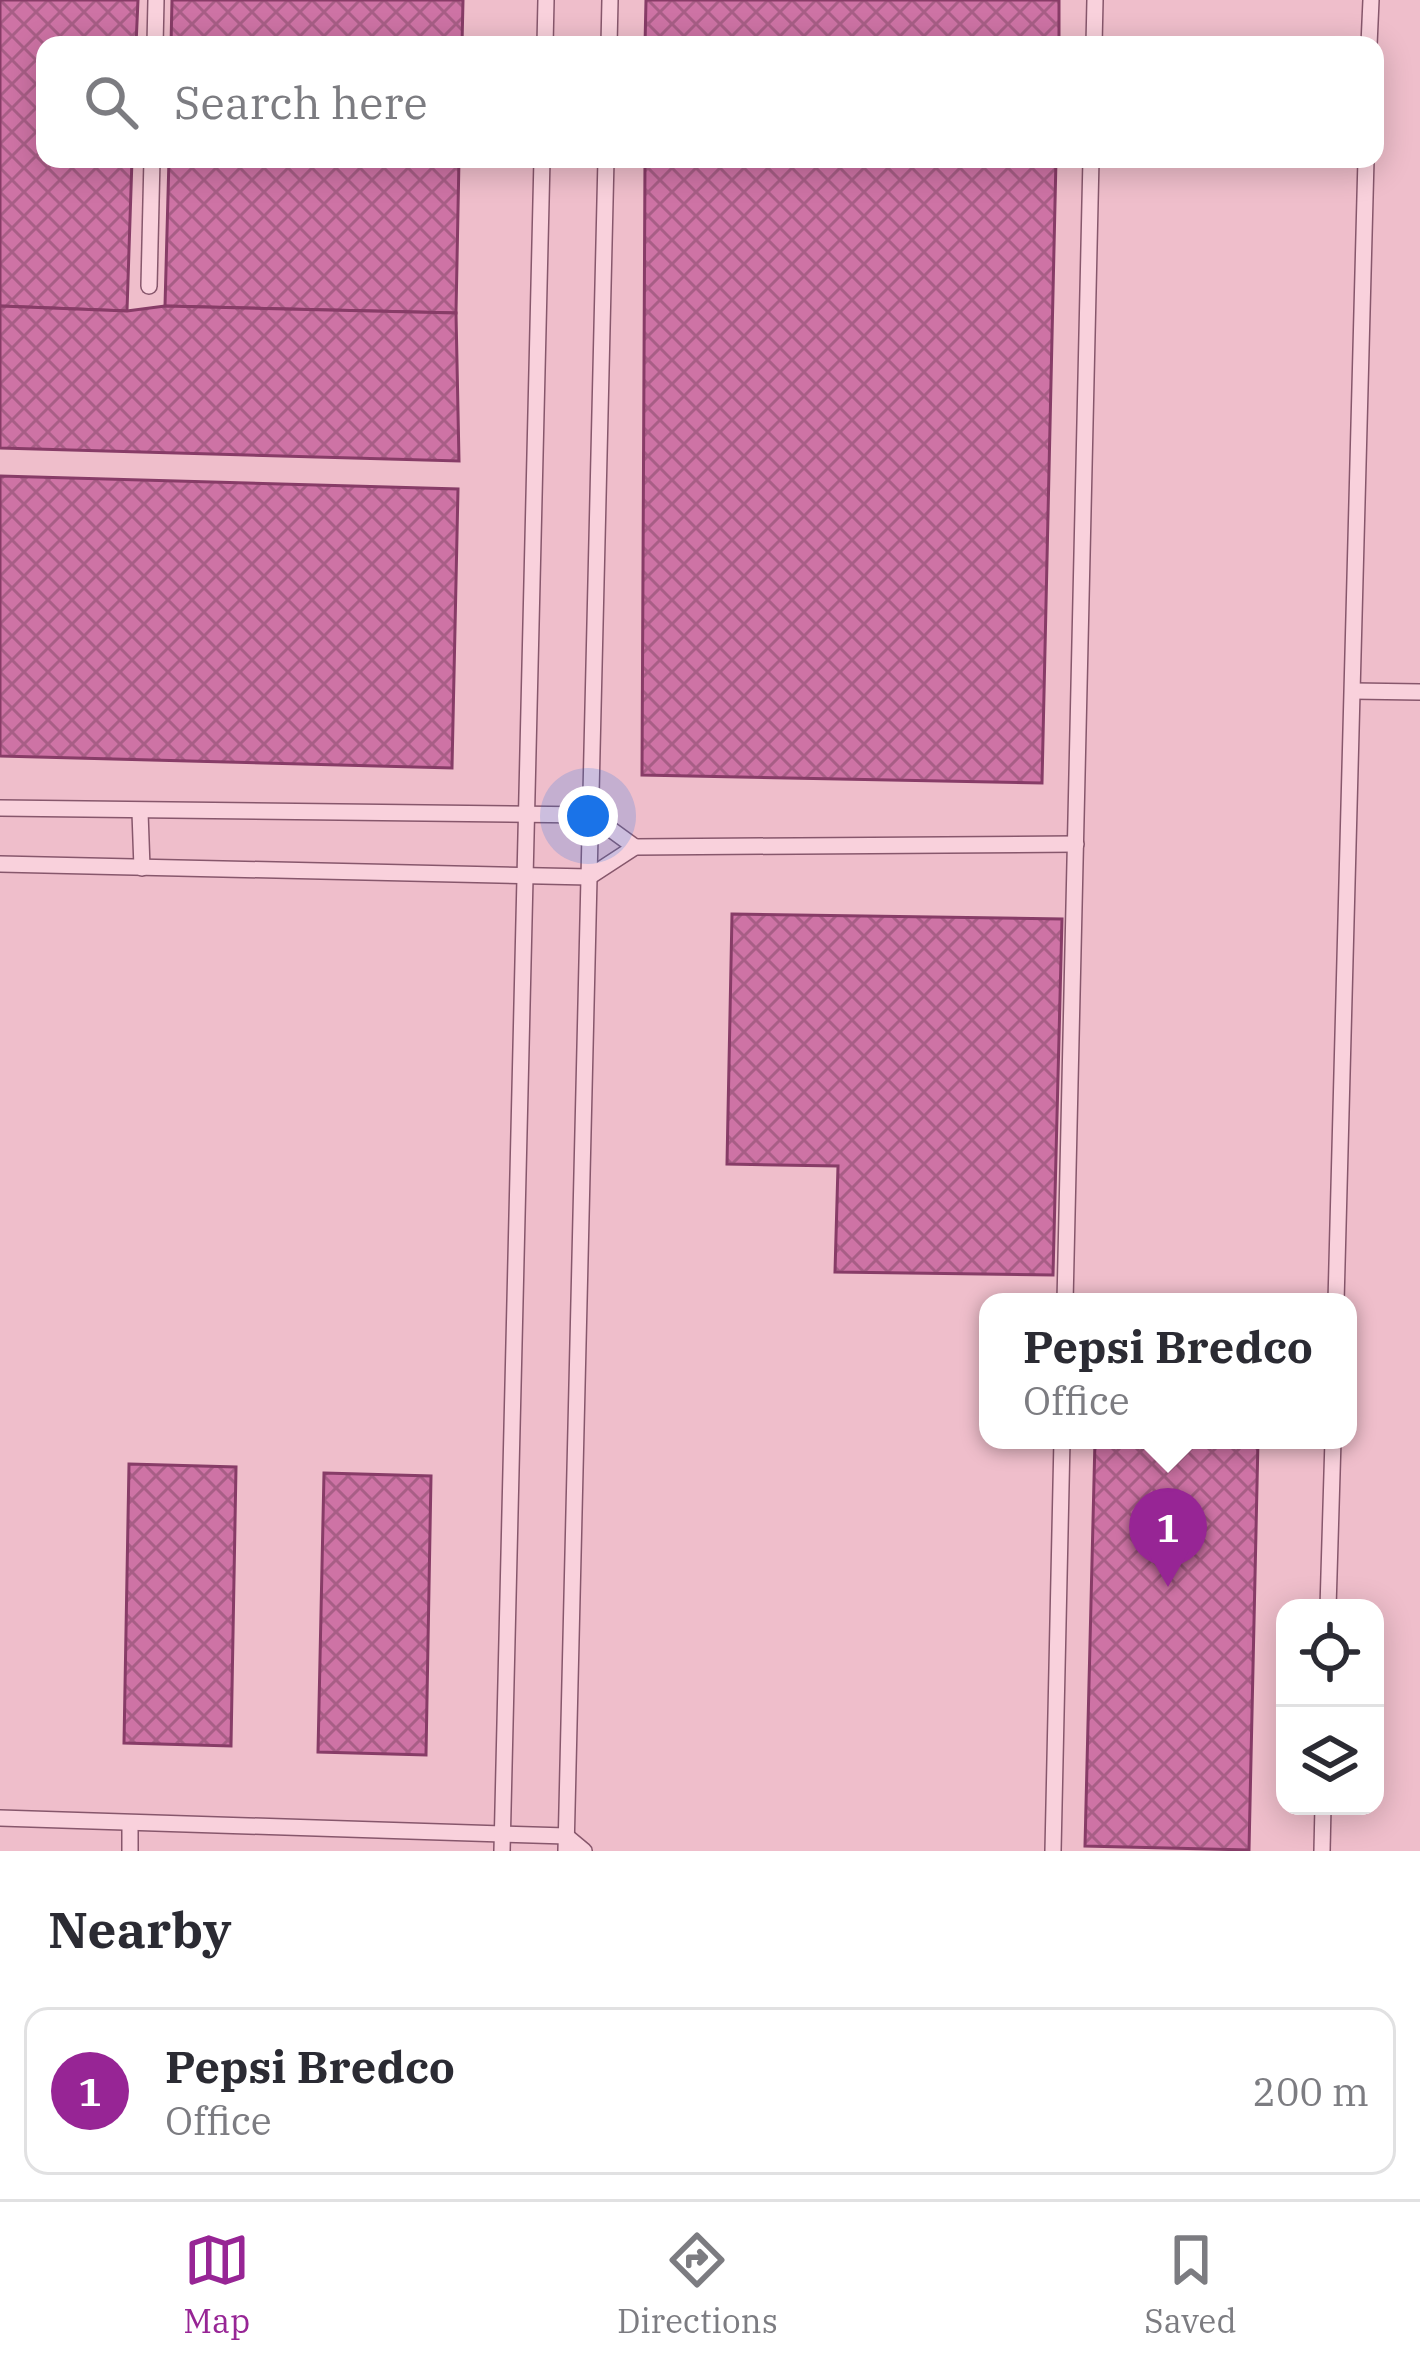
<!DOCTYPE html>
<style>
:root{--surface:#fff;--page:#f2f2f3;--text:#2b2b33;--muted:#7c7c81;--line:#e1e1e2;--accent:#972595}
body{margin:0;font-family:"IBM Plex Serif",serif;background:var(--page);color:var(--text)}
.controls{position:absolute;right:36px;bottom:36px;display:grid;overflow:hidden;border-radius:24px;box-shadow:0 6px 30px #0003}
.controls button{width:108px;height:108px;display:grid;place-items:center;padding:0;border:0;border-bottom:3px solid var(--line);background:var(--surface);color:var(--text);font:60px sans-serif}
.you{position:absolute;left:588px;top:816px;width:42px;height:42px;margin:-30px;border:9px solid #fff;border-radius:50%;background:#1a73e8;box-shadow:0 0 0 18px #1a73e833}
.badge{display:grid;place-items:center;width:78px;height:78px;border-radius:50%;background:var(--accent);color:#fff;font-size:39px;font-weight:700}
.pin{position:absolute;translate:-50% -99px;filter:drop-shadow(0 3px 6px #0008)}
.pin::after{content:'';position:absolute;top:63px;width:42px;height:36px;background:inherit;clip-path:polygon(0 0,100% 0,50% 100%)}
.popup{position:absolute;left:979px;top:1293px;width:378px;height:156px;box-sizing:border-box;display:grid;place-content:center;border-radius:24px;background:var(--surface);filter:drop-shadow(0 3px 9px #0005);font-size:39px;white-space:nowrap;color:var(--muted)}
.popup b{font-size:45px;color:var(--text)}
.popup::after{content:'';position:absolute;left:50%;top:100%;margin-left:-24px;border:24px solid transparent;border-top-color:var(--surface)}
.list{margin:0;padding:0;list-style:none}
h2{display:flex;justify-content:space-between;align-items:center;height:156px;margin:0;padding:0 48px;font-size:51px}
h2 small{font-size:39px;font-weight:400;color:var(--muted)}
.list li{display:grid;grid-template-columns:78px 1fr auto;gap:36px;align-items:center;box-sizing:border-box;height:168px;margin:0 24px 24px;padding:0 24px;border:3px solid var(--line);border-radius:24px}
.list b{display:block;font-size:45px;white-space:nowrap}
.list p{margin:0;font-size:39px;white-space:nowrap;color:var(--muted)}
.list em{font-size:39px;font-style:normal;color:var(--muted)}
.icon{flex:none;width:66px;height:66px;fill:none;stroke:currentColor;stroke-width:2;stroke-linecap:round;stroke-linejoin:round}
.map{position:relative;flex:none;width:1420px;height:1851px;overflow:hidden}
.search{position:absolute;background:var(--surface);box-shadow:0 6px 30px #0003;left:36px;right:36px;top:36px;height:132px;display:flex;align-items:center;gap:30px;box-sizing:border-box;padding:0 42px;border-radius:24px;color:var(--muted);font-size:45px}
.sheet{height:348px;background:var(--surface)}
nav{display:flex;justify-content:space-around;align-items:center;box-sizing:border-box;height:168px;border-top:3px solid var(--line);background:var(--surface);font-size:33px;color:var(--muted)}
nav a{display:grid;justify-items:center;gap:6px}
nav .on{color:var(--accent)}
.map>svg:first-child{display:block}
.building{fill:url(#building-cross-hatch);stroke:#873c67;stroke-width:3}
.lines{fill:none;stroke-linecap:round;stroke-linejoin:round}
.lane-casing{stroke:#87576c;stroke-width:18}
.lane{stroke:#f9d1dc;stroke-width:15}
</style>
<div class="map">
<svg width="1420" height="1851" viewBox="0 0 1420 1851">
<defs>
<pattern id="building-cross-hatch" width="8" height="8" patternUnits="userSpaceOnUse" patternTransform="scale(3)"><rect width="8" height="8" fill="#ce73a5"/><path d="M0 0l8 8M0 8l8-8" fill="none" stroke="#a85e86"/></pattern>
</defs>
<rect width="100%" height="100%" fill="#efbecb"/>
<!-- building -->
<g class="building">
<polygon points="0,0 138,0 136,45 45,45 45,159 132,159 127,311 0,306"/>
<polygon points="172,0 463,0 462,45 171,45"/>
<polygon points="646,0 1059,0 1059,45 645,45"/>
<polygon points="169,159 459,159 456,313 165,306"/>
<polygon points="645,159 1056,159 1042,783 642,775"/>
<polygon points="0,306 127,311 165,306 456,313 459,461 0,448"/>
<polygon points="0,476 458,489 452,768 0,756"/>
<polygon points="732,914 1062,919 1053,1275 835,1272 838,1166 727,1164"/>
<polygon points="1095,1440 1258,1440 1249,1850 1085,1846"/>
<polygon points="129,1464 236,1467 231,1746 124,1743"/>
<polygon points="324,1473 431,1476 426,1755 318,1752"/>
</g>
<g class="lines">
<!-- lane casing -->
<g class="lane-casing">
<g id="lane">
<polyline points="155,45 156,0"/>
<polyline points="545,45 546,0"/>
<polyline points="609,45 610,0"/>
<polyline points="1094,45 1095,0"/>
<polyline points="1369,45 1371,0"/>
<polyline points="149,286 152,159"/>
<polyline points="1353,691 1420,692"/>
<polyline points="0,808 591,815 635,847"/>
<polyline points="140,812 142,868"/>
<polyline points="0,864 589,877 635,847 1076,844"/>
<polyline points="1065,1302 1091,159"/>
<polyline points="1336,1302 1366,159"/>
<polyline points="1328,1608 1333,1440"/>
<polyline points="0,1818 566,1836 584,1851"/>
<polyline points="130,1851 130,1823"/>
<polyline points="502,1851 542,159"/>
<polyline points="566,1851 606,159"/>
<polyline points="1053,1851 1062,1440"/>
<polyline points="1322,1851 1323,1806"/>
</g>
</g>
<!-- lane -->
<use href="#lane" class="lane"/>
</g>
</svg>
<div class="controls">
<button><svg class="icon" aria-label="locate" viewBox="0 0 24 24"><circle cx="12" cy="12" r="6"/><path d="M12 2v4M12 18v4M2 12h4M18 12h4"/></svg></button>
<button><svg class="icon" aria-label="layers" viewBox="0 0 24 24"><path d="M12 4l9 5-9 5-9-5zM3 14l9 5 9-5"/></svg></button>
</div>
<div class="you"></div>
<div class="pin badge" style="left:1168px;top:1587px">1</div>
<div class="popup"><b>Pepsi Bredco</b>Office</div>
<div class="search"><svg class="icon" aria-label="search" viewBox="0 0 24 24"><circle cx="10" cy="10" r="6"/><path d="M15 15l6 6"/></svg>Search here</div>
</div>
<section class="sheet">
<h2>Nearby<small></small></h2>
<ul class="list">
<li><span class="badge">1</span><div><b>Pepsi Bredco</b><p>Office</p></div><em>200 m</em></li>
</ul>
</section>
<nav>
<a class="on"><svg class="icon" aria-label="map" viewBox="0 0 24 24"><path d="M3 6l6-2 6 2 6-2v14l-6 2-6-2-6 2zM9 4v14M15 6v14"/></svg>Map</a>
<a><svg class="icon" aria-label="directions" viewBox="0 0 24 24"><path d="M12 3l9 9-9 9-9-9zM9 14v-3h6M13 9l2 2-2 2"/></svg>Directions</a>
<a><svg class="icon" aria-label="saved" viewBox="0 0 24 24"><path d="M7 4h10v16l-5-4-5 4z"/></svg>Saved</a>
</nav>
